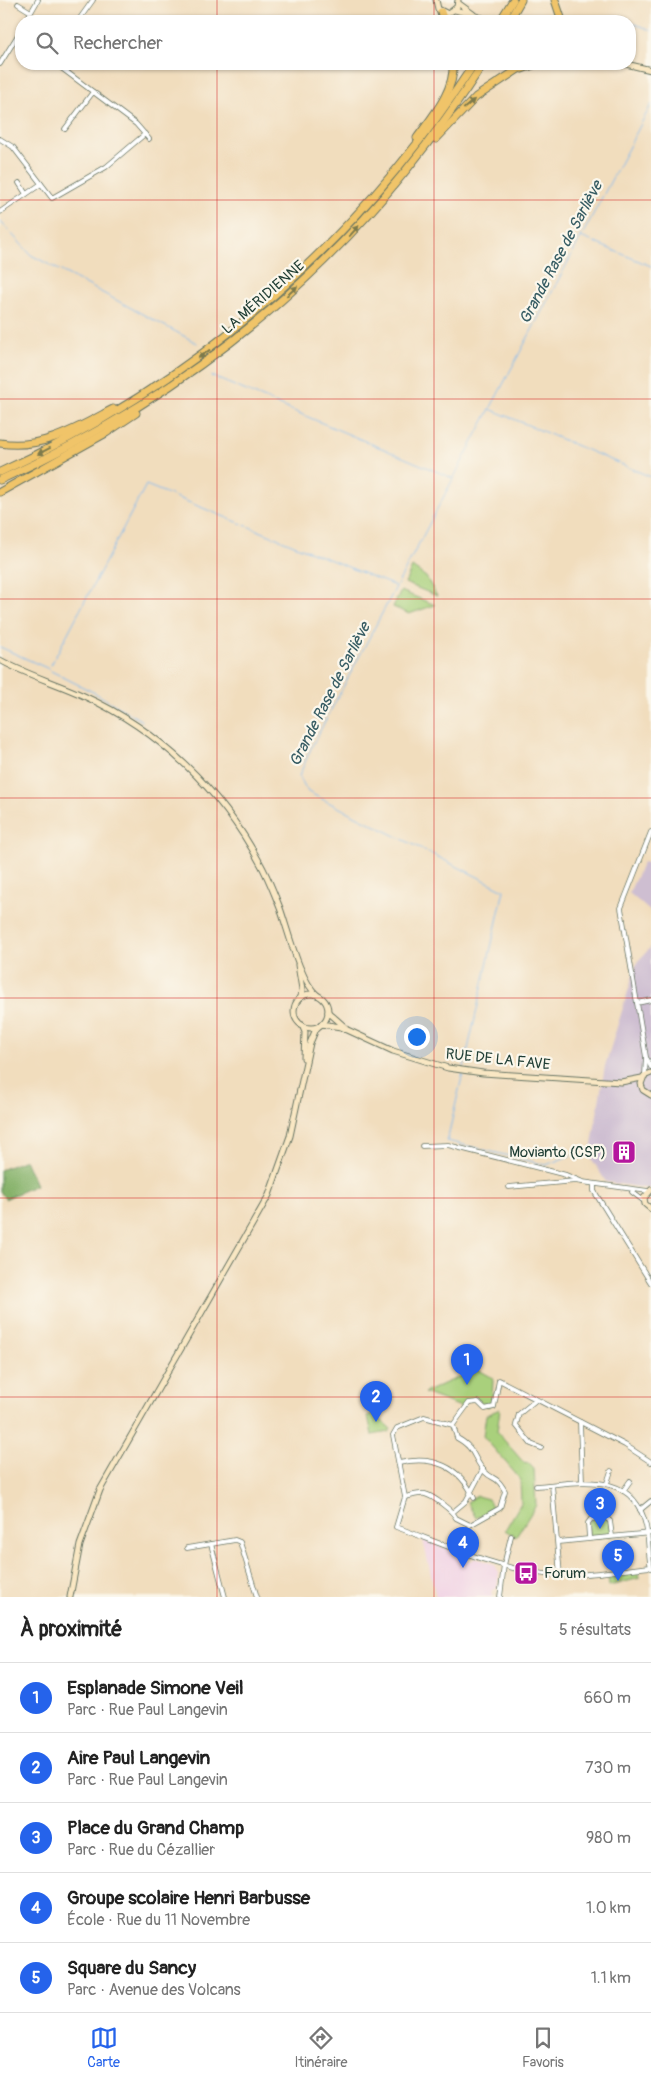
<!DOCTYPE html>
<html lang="fr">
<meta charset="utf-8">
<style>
:root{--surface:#fff;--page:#f6f6f6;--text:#222;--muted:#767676;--line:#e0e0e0;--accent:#2563eb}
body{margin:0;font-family:Pangolin,sans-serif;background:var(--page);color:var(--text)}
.you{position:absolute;left:416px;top:1036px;width:18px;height:18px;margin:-12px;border:4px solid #fff;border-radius:50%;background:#1a73e8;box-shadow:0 0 0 8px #1a73e833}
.badge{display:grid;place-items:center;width:32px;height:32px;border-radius:50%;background:var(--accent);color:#fff;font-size:16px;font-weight:700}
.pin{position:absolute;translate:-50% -41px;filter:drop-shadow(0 1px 2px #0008)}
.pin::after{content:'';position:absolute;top:26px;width:18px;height:15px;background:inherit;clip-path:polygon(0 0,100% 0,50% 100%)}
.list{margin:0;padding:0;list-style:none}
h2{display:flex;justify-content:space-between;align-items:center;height:65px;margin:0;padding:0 20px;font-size:21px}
h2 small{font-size:16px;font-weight:400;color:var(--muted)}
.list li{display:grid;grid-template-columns:32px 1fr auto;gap:15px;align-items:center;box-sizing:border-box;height:70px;padding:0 20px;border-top:1px solid var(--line)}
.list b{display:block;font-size:19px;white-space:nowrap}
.list p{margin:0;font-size:16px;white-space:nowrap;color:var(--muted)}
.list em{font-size:16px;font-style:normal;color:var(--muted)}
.icon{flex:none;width:28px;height:28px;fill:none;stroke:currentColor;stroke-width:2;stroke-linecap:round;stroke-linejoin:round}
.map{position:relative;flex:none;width:651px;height:1597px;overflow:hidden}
.search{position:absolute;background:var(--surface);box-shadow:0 1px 4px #0004;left:15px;right:15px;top:15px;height:55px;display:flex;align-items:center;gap:12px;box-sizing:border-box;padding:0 18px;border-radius:20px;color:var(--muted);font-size:19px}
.sheet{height:415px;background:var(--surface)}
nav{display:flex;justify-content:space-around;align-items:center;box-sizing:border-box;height:70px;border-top:1px solid var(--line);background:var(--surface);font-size:14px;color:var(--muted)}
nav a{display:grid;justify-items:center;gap:2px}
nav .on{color:var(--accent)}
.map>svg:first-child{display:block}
.built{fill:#f0d0e4}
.industrial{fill:#cebed1}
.green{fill:#a9d07b;stroke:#648658}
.forest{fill:#86b26b;stroke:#527850}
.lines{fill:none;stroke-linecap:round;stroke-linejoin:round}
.stream{stroke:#7db9ef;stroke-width:1}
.minor-casing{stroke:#687564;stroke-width:5.5}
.secondary-casing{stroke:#687564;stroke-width:7}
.motorway-casing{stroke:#687564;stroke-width:9}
.minor{stroke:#fff;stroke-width:4}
.secondary{stroke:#f9e7c3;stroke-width:5}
.motorway{stroke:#f0c469;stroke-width:7}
.oneway{fill:#7d7a4c}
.grid{fill:none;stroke:#d62828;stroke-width:1;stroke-opacity:0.55}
.labels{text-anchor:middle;stroke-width:4.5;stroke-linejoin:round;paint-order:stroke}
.street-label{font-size:15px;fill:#1f3d34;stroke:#fbf7ec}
.poi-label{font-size:15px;fill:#1f3d34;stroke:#fbf7ec;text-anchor:end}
.water-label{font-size:16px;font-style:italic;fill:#365c63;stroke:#fbf7ec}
</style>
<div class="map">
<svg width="651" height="1597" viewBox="0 0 651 1597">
<rect width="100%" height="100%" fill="#fbf7ec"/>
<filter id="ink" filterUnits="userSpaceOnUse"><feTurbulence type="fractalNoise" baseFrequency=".02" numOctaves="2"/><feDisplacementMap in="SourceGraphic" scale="10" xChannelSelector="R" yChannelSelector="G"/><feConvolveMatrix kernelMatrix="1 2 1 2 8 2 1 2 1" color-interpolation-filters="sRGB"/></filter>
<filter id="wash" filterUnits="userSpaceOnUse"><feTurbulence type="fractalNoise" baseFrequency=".0096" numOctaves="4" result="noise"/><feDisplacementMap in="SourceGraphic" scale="20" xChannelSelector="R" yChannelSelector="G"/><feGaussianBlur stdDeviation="1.12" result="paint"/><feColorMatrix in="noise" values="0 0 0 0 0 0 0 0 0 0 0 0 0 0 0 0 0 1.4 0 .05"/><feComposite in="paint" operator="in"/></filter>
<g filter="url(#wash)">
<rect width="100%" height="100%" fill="#f1ddbd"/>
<!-- built -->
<polygon class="built" points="423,1540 449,1549 453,1555 471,1561 476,1558 494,1564 499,1572 497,1588 492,1591 493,1597 436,1597"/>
<!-- industrial -->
<g class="industrial">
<polygon points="643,862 651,864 651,912 629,893"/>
<polygon points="651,947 651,1189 606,1182 590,1156 605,1066 637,962"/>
</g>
<!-- green -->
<g class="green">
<polygon points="412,567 426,577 437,596 405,583"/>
<polygon points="401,591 435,605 409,614 393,607"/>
<polygon points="477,1369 493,1378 492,1403 488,1407 476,1398 466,1402 461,1407 424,1393"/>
<polygon points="500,1409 497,1432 525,1464 527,1462 534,1469 536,1505 516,1537 505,1530 521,1503 520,1479 483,1436 486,1415"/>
<polygon points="373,1413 391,1429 389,1432 372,1435 368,1416"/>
<polygon points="477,1496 488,1499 493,1508 476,1518 467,1502"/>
<polygon points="605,1517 610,1521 612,1536 589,1538 588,1523 591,1519"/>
<polygon points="639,1572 640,1578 609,1586 608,1575"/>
</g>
<!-- forest -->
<polygon class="forest" points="25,1160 36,1185 5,1199 0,1191 0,1170"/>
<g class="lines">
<!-- stream -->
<g class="stream">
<polyline points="612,16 628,21"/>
<polyline points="630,22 651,30"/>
<polyline points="651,105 490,409 651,477"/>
<polyline points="0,221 31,255 197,343"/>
<polyline points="581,237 651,266"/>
<polyline points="211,376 452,478"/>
<polyline points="0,647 49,669"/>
<polyline points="51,665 146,485 395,586"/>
<polyline points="49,670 95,693 142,721"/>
<polyline points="464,1067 504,890 308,792 299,776 312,746 490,409"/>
<polyline points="463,1073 447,1141 546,1165 574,1154"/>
</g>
</g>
</g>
<g filter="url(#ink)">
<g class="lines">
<!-- minor casing -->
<g class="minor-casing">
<g id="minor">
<polyline points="18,4 31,12"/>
<polyline points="26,21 38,0"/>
<polyline points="78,21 93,0"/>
<polyline points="0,64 21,30"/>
<polyline points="56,64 136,124 149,139"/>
<polyline points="65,129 93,92"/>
<polyline points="0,139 13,147 52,198 106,167 145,134"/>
<polyline points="19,183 26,194"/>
<polyline points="0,212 41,184"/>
<polyline points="637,1003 621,908 651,832"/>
<polyline points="647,1059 651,1067"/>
<polyline points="645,1075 646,1057 637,1003 651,1000"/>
<polyline points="422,1146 448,1145 566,1175 583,1182"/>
<polyline points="594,1185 594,1191 651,1283"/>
<polyline points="509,1187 575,1181 648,1191"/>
<polyline points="632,1192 644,1201"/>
<polyline points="536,1400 519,1414 516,1425 531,1444 541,1448"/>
<polyline points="580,1422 582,1482"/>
<path d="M651,1462l-26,-17 -126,-65 -5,27 -9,2 -7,-7 -9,1 -16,22 -29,-8 -27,11 -4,7 12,62 -9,30c47,17 99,41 149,47 34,4 72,-4 106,-7"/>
<path d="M399,1463c33,-8 61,3 75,35"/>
<polyline points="607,1483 611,1471"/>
<polyline points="552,1485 560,1575"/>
<path d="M536,1486c43,-3 97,-17 110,40 3,14 2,28 5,42"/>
<polyline points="623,1491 630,1481"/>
<path d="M405,1497c6,-1 15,-4 20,-3 8,2 28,17 31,24l14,7 30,-17 5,-17c-9,-16 -11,-10 -20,-19 -13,-14 -8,-23 -28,-34l-4,-13"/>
<polyline points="640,1510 651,1501"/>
<polyline points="453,1512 466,1501 483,1469"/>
<polyline points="589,1538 588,1523 591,1519 605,1517 610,1521 612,1536"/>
<polyline points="558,1542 651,1533"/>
<polyline points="211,1544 225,1597"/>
<polyline points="187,1548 235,1540 240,1542 257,1597"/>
<polyline points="500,1597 504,1565 511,1536"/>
</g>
</g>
<!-- secondary casing -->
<g class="secondary-casing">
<g id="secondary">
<polyline points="436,0 438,9 448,14 457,7 458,0"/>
<polyline points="458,3 473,14"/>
<polyline points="455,10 493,21"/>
<polyline points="626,64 651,70"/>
<path d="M0,660c27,15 56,23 84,36 75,34 137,94 176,167 8,14 14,30 20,45 8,22 20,73 37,87"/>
<polyline points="298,965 302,989 301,997"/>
<circle cx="311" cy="1011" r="17"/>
<polyline points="328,1012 345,1027"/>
<polyline points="321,1024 341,1027 393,1051 448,1068 483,1073 621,1082 642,1078"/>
<polyline points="302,1025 305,1032 304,1058"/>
<polyline points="651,1073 644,1076 641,1084 643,1090 651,1095"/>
<polyline points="651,1190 644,1198 645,1204 651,1209"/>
<polyline points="70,1597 80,1545 100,1490 269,1195 290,1136 310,1043 316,1029 320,1025"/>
</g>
</g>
<!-- motorway casing -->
<g class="motorway-casing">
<g id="motorway">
<polyline points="555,0 562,21"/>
<polyline points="441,12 444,21"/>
<polyline points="500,21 513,0"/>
<polyline points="509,21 521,0"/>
<polyline points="522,69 536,64"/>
<path d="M417,138c15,-21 38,-47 36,-74"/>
<polyline points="436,139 476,97 526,64"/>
<path d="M0,443c42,7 77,-15 113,-34"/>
<path d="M0,472c195,-88 357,-229 474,-408"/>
<path d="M0,480c205,-93 361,-227 483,-416"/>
<polyline points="0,492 106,433 136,413"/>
</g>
</g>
<!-- minor -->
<use href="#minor" class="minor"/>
<!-- secondary -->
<use href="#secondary" class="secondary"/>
<!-- motorway -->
<use href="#motorway" class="motorway"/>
</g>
<!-- one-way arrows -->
<defs><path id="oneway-solid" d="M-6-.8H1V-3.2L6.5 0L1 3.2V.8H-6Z" transform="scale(1.25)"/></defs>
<g class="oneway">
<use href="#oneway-solid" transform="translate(469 104) rotate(-41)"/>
<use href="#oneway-solid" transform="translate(354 231) rotate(-48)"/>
<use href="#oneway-solid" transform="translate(292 291) rotate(-42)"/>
<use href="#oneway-solid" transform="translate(204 354) rotate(144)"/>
<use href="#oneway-solid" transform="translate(44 451) rotate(153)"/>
</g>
</g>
<!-- grid -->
<path class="grid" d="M217,0v21M434,0v21M217,64v1533M434,64v1533M0,200h651M0,399h651M0,599h651M0,798h651M0,998h651M0,1198h651M0,1397h651"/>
<!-- icons -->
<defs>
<g id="building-square" transform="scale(1.25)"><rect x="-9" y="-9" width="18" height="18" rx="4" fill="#b5179e" stroke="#fbf7ec"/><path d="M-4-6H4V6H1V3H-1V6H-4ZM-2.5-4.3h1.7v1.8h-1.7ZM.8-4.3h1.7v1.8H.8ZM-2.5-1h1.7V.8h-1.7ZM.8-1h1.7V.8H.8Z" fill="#fff"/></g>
<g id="bus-square" transform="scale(1.25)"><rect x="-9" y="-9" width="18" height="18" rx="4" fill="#b5179e" stroke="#fbf7ec"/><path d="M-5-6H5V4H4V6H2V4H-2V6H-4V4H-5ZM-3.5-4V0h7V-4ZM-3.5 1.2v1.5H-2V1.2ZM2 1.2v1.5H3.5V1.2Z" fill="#fff"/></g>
</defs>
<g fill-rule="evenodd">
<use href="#building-square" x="624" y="1152"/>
<use href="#bus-square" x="526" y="1573"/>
</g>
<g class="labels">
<!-- street labels -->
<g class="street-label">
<text transform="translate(263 297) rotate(-41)" y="5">LA MÉRIDIENNE</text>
<text transform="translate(498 1059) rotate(6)" y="5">RUE DE LA FAVE</text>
</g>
<!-- poi labels -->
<g class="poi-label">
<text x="606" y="1157">Movianto (CSP)</text>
<text x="544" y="1578" text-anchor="start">Forum</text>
</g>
<!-- water labels -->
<g class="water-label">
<text transform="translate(560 252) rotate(-62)" y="6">Grande Rase de Sarliève</text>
<text transform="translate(329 694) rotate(-63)" y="6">Grande Rase de Sarliève</text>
</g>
</g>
</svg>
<div class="you"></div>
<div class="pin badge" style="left:467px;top:1385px">1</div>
<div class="pin badge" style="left:376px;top:1422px">2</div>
<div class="pin badge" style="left:600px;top:1529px">3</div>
<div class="pin badge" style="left:463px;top:1568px">4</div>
<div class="pin badge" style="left:618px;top:1581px">5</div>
<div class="search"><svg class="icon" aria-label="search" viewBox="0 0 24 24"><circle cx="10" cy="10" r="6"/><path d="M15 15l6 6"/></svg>Rechercher</div>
</div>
<section class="sheet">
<h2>À proximité<small>5 résultats</small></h2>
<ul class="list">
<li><span class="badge">1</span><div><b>Esplanade Simone Veil</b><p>Parc · Rue Paul Langevin</p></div><em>660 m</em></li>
<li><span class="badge">2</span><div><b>Aire Paul Langevin</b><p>Parc · Rue Paul Langevin</p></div><em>730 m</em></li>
<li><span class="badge">3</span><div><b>Place du Grand Champ</b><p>Parc · Rue du Cézallier</p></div><em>980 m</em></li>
<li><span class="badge">4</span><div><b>Groupe scolaire Henri Barbusse</b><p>École · Rue du 11 Novembre</p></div><em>1.0 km</em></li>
<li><span class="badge">5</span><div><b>Square du Sancy</b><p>Parc · Avenue des Volcans</p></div><em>1.1 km</em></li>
</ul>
</section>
<nav>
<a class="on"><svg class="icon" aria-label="map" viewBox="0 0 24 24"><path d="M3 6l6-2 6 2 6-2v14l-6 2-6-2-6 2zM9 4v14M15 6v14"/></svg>Carte</a>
<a><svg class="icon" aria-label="directions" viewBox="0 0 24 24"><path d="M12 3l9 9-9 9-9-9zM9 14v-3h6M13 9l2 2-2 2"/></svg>Itinéraire</a>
<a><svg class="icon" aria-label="saved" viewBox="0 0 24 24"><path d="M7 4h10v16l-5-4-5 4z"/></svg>Favoris</a>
</nav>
